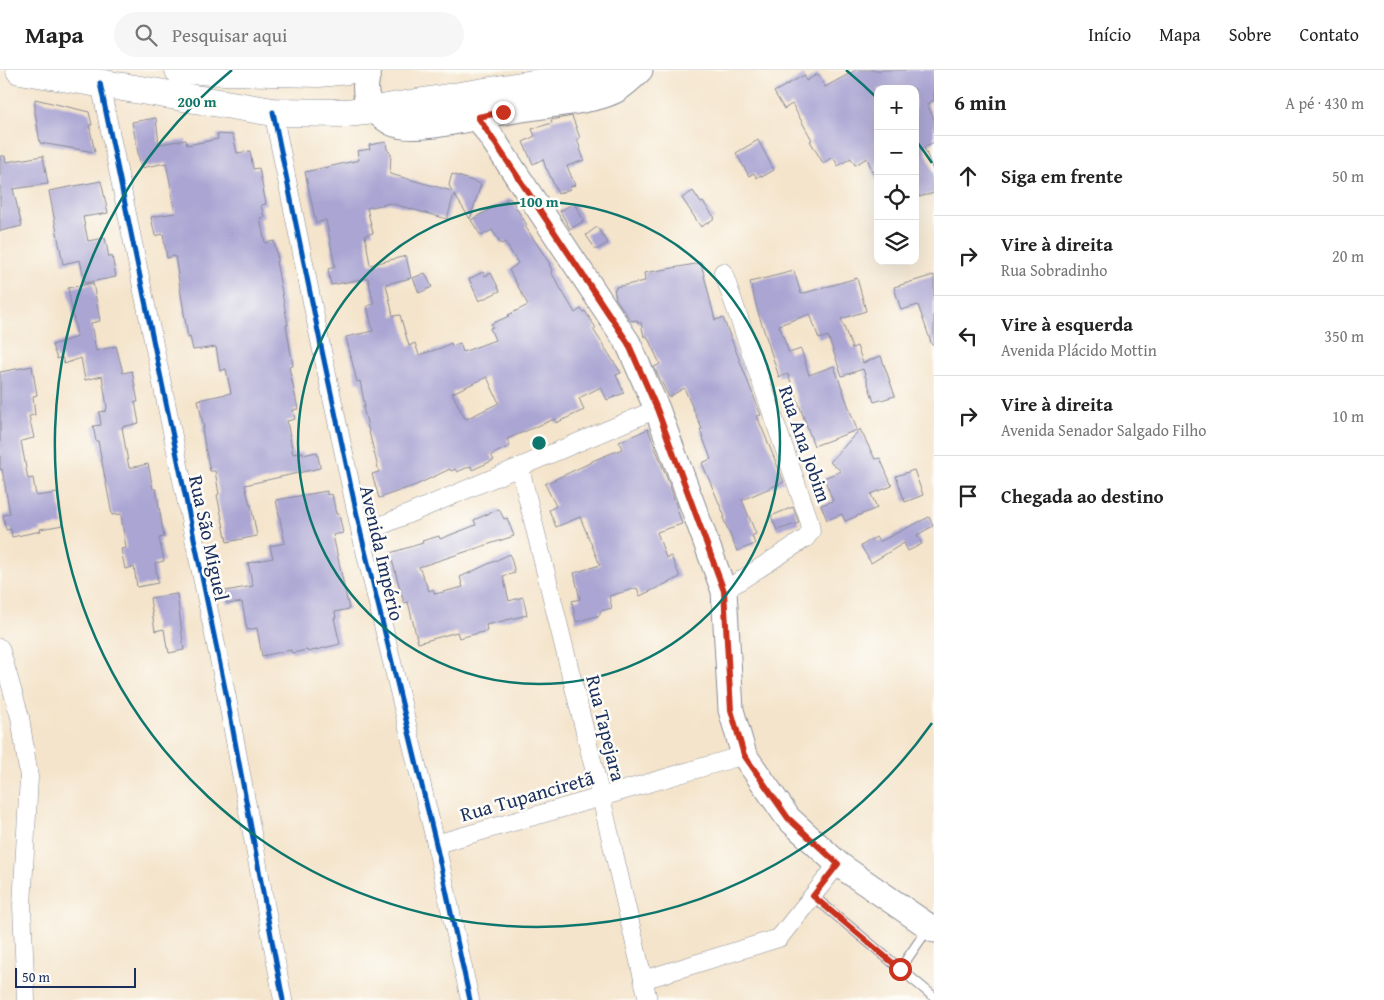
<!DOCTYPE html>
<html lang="pt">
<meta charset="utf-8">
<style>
:root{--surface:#fff;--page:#f6f6f6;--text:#222;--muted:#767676;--line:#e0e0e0}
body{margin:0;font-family:"Gentium Book Plus",serif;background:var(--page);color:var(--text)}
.controls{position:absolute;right:15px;top:15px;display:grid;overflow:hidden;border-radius:10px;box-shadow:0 5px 20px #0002}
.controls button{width:45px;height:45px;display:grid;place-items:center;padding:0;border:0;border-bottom:1px solid var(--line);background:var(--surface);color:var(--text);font:25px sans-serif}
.scale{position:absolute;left:15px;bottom:12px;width:121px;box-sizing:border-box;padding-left:5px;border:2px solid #1b2f5e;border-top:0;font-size:14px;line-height:18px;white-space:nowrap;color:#1b2f5e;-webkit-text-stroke:4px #fdfcf7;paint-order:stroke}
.stop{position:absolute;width:15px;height:15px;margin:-11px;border:4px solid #c8321e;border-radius:50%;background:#fff}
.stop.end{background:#c8321e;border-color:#fff;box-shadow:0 1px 5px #0008}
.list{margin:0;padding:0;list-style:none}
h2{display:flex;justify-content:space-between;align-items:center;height:65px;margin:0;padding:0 20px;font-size:21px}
h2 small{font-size:16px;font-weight:400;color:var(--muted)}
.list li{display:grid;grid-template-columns:32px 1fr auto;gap:15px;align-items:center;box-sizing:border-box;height:80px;padding:0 20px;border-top:1px solid var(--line)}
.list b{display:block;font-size:19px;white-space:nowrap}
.list p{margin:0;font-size:16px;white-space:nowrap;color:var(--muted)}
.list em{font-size:16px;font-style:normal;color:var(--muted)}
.icon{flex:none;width:28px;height:28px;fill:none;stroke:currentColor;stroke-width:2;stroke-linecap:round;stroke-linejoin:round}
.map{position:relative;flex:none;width:934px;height:930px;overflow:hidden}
header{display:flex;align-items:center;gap:30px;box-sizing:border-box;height:70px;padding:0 25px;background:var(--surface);border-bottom:1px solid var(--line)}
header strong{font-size:24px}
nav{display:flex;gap:28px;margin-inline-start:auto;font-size:18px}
.search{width:350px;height:45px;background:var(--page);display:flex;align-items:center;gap:12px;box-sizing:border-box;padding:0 18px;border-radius:28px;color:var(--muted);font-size:19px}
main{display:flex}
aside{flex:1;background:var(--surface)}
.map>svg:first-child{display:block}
.building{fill:#aaa5d3;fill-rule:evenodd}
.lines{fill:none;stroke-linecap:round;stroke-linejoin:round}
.service-casing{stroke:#888a94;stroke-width:11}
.minor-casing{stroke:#888a94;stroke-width:19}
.secondary-casing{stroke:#888a94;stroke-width:27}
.primary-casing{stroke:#888a94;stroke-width:29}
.service{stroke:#fff;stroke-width:9}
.minor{stroke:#fff;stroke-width:18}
.secondary{stroke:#fff;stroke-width:25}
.primary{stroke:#fff;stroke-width:28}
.cycleway-casing{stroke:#fdfcf7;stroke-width:8}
.cycleway{stroke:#0057b8;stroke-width:5}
.route{stroke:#c8321e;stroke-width:6}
.ring{fill:none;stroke:#0f766e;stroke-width:2.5}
.labels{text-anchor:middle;stroke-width:5;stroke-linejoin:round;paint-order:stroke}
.street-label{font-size:20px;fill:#1b2f5e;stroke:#fdfcf7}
.centre{fill:#0f766e;stroke:#fdfcf7;stroke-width:2.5}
.ring-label{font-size:15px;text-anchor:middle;font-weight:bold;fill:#0f766e;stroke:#fdfcf7;stroke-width:5;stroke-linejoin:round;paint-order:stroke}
</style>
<header>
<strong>Mapa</strong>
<div class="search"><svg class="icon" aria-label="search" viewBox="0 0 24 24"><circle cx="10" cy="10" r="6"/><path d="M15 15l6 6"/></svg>Pesquisar aqui</div>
<nav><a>Início</a><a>Mapa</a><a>Sobre</a><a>Contato</a></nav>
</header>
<main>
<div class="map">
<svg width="934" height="930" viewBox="0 0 934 930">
<rect width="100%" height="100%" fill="#fdfcf7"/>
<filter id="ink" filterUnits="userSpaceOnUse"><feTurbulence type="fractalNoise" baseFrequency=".02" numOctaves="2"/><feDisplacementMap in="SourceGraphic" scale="10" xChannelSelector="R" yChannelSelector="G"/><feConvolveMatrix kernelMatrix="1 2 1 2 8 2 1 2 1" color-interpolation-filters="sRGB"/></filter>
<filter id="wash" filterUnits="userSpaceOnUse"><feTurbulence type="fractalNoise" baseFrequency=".0096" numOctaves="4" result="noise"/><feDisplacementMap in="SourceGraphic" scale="20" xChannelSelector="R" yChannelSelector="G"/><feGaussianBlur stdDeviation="1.12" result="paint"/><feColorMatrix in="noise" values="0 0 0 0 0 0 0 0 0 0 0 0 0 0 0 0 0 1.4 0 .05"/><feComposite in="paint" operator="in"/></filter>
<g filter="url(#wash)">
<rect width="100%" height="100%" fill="#f4e4cb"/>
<g id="blocks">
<!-- building -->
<g class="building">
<polygon points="856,0 934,0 934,30 927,34 934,49 934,72 924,77 934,103 934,123 919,127 919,125 915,126 915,19 878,19 877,113 867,88 855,95 851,88 838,96 833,87 823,93 810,71 812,70 792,34 784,39 774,22 804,5 806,11 818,4 825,17"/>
<polygon points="35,29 89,42 92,55 89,55 95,82 40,73 35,42"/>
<polygon points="572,46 580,68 577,69 584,90 567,96 575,115 570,117 570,119 558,124 547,99 546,99 543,89 533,94 523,72 535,66 532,59 552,53 551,50"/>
<polygon points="156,48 159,74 186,70 187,75 218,69 217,64 233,65 237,83 250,81 253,99 259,98 266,134 261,135 264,147 260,148 265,173 274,171 278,190 276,191 288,255 286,255 293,296 289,297 298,339 293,340 295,349 287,351 293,384 303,382 303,385 317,382 320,396 320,398 245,415 250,435 251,435 257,466 227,472 217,425 219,424 215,401 210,401 205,377 202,358 204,358 198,330 231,323 226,299 220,301 216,277 193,280 190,267 188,268 175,186 167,188 163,164 155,166 151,147 175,143 171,122 172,122 166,93 141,98 132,52"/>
<polygon points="758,70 774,100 762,107 761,105 757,108 754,103 749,106 736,83"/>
<path d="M386,72l1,7 4,5 -1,20 62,17 -3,-6 3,-11 29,10 -11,35 -16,-25 -7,25 -57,-16 -23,5 6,25 -8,2 5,30 36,-9 5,22 -25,6 7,32 7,-1 9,31 6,-3 4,12 22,-7 10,-5 1,3 8,-3 3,9 32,-12 -5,-12 3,-1 -2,-3 18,-8 -1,-1 20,-10 -19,-35 9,-7 -13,-21 -4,2 -9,-14 -11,6 -10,-16 39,-22 17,27 -2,1 25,38h-1l3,6 -1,2 24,41 6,-4 2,3 2,-1 11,17 -3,1 28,44 -5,2 8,18 -17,7 -6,-13 -22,11 5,12 -28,13 -2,-4 -47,20 3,7 -19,9 3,5 -22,10 -1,-4 -14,6 -2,-3 -4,2 -1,-2 -34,16 -37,13 -7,-24 7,-2 -16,-65h2l-5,-26 -3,1 -11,-45 27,-6 -6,-25 7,-2 -6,-26 -37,7 -3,-16 7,-2 -9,-47 -10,3 -11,-51 54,-12 -2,-9 13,-2 -1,-4zM487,307l12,26 -33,16 -1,-2h-1l-12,-24z"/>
<polygon points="0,86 5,86 6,92 43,86 48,114 13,119 22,156 0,161"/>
<polygon points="101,111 108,143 83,147 88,171 105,168 109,187 112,186 116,207 85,213 80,190 63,194 49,121"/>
<polygon points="693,121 701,133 703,132 715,148 701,157 682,128"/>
<polygon points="574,133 584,151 570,159 560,141"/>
<polygon points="597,157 608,173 596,180 586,165"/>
<polygon points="701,193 715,250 723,248 761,345 757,346 784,412 742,430 756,464 752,466 755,474 737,481 723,448 725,447 702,393 711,389 700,360 702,359 684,318 669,327 654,297 660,294 647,266 644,267 641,253 638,253 637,250 631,251 616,229 614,219 616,219 616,217 645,211 644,203"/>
<polygon points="794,201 801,224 857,208 866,241 841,249 852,278 857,276 863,293 881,286 895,326 874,332 863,299 842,306 828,266 819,269 810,244 779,255 789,283 801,279 809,305 834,296 857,360 814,376 788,304 779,307 758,242 750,212"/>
<polygon points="483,202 485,206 491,203 500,221 479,231 469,209"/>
<polygon points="425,203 432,217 419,223 413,208"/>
<polygon points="934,205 934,275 932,275 918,235 901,240 894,217"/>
<polygon points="93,213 100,251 91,253 96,281 116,276 123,303 132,301 138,332 135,332 139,353 122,357 129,398 148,394 153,419 156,419 164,467 159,468 164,491 155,493 158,513 137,517 134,497 125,499 121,479 126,478 121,444 112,445 98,371 96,371 93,356 101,355 99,342 106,341 107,337 102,306 85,310 81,288 64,294 62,287 57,289 52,275 77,267 68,218"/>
<polygon points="32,296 37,325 33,326 35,345 29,346 34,368 21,371 28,409 33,408 36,426 58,423 63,455 40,459 41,461 12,467 11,459 6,460 3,445 10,444 2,399 0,400 0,302"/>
<polygon points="648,359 670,416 682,454 657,462 666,488 671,486 680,507 640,526 637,518 609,526 612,538 600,541 600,545 576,552 572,531 580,529 574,503 600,495 580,447 556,457 549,440 556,436 545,414 592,392 592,391 622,379 619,372"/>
<polygon points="860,359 875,389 880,388 892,416 871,424 877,438 845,451 842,444 827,450 821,435 833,431 824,408 841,401 830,392"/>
<polygon points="914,400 923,425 905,432 896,406"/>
<polygon points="327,421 327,425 332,424 336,444 339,444 343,463 333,465 349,539 335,542 336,548 334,548 340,574 308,582 307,580 292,583 291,580 262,586 257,558 247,560 242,532 227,534 225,521 253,516 248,493 273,488 270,476 285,473 276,430"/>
<polygon points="793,437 799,453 777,460 771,446"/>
<polygon points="499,439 504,449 507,448 514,466 419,497 429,521 433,519 435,524 463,517 460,507 510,484 515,503 503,506 509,531 523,527 527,545 486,555 487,561 459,568 457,562 418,573 408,532 404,533 390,483 423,473 422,471 439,466 440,469 476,455 474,450"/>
<polygon points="929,447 933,456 917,465 922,474 908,481 904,473 871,493 861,476 876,467 879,472"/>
<polygon points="177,524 184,580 169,583 168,578 167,578 164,559 155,561 150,528"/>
</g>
</g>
</g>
<g filter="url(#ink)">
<use href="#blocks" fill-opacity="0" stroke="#888a94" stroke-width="1"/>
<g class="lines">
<!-- service casing -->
<g class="service-casing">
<g id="service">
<polyline points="813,826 934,927"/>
<polyline points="900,899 929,857"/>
</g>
</g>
<!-- minor casing -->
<g class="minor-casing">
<g id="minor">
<polyline points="100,13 227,628 283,930"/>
<polyline points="273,42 321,276 361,464 436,774 470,930"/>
<polyline points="723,202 809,450 811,461 806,468 724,521"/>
<polyline points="520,398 601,727 648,930"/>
<polyline points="361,464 657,339"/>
<polyline points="0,578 20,647 29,707 22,836 26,930"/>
<polyline points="436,774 601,727 744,685"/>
<polyline points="643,910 779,868 838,794"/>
</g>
</g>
<!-- secondary casing -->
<g class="secondary-casing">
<g id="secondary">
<path d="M369,0c-6,16 -5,33 10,44 4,3 9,7 13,9 22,11 86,-7 112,-11 21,-4 41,-6 61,-9 17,-3 36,-5 51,-13 9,-5 17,-13 24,-20"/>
<polyline points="478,47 628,273 657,339 724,521 731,640 744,685 788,748 838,794 934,860"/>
</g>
</g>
<!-- primary casing -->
<g class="primary-casing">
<g id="primary">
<polyline points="20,0 273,42 346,43 374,40 620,0"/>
<polyline points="179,0 319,3 348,0"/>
</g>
</g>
<!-- service -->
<use href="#service" class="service"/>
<!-- minor -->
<use href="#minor" class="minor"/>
<!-- secondary -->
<use href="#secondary" class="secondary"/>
<!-- primary -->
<use href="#primary" class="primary"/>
<!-- cycleway casing -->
<g class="cycleway-casing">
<g id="cycleway">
<polyline points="100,13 227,628 283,930"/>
<polyline points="273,42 321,276 361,464 436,774 470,930"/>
</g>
</g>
<!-- cycleway -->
<use href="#cycleway" class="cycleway"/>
</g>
</g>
<g class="lines" filter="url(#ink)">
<!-- route -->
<polyline class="route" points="503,42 478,47 628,273 657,339 724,521 731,640 744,685 788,748 838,794 813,826 900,899"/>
</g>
<!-- distance rings -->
<g class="ring">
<circle cx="539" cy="373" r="241"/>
<path d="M932 653A483 483 0 1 1 232 0M846 0A483 483 0 0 1 878 29M917 72A483 483 0 0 1 932 93"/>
</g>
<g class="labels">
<!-- street labels -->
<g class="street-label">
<text transform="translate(805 374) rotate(71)" y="7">Rua Ana Jobim</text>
<text transform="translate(209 468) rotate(78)" y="7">Rua São Miguel</text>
<text transform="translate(382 483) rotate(77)" y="7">Avenida Império</text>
<text transform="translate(606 658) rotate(76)" y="7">Rua Tapejara</text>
<text transform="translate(527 726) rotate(-16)" y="7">Rua Tupanciretã</text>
</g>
</g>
<circle cx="539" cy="373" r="8" class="centre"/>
<g class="ring-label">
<text x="197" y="37">200 m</text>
<text x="539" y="137">100 m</text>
</g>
</svg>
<div class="controls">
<button>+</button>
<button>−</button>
<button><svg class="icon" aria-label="locate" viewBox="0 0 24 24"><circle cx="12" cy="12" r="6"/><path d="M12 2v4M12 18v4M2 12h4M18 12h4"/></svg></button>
<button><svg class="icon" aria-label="layers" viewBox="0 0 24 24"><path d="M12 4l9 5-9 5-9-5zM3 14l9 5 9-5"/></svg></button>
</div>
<div class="scale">50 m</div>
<div class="stop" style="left:900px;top:899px"></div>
<div class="stop end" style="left:503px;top:42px"></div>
</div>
<aside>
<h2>6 min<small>A pé · 430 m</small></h2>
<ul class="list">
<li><svg class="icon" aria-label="ahead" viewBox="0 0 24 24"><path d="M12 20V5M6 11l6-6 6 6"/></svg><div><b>Siga em frente</b></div><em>50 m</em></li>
<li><svg class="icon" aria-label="right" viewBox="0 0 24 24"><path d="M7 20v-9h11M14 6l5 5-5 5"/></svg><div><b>Vire à direita</b><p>Rua Sobradinho</p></div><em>20 m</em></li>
<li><svg class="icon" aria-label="left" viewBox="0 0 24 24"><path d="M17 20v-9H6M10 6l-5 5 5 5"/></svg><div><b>Vire à esquerda</b><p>Avenida Plácido Mottin</p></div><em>350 m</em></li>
<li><svg class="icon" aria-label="right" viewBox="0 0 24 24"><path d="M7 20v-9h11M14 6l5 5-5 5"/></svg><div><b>Vire à direita</b><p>Avenida Senador Salgado Filho</p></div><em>10 m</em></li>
<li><svg class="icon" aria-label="arrive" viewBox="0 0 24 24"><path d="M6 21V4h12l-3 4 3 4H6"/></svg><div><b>Chegada ao destino</b></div></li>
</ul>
</aside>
</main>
